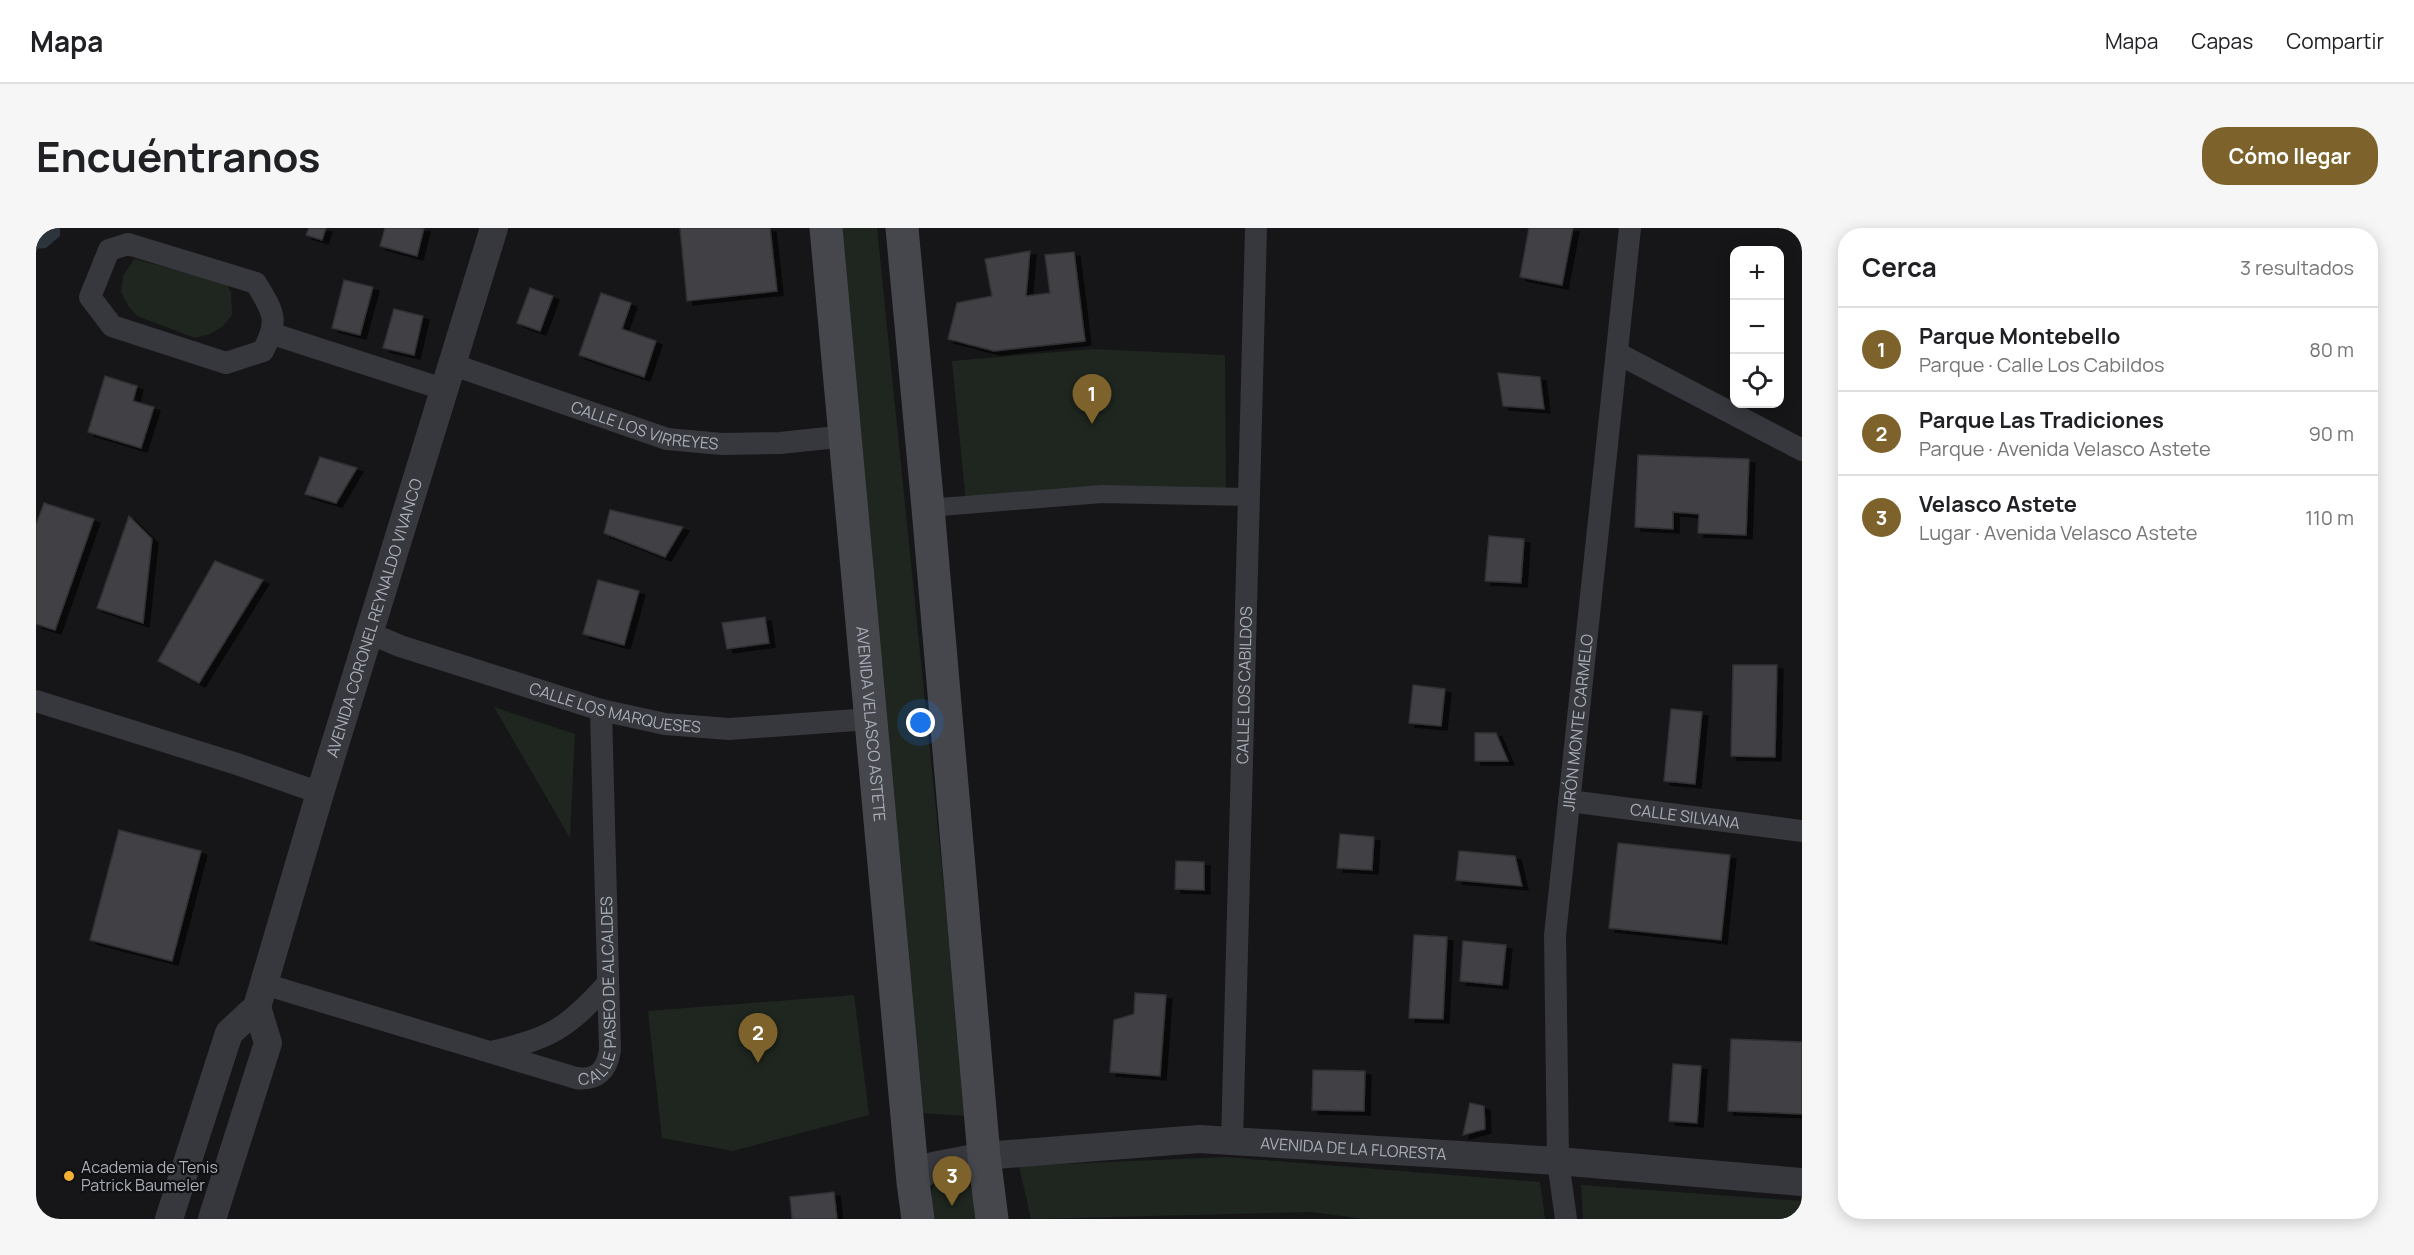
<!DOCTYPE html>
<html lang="es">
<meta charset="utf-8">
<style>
:root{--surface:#fff;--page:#f6f6f6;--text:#202124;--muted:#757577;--line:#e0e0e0;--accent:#7e622b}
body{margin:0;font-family:Manrope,sans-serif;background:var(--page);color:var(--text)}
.controls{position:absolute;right:18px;top:18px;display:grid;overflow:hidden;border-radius:12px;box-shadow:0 3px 15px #0003}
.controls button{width:54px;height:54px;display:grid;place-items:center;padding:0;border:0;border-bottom:2px solid var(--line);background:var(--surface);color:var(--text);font:30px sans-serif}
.you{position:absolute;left:885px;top:495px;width:21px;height:21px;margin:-15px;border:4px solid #fff;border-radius:50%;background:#1a73e8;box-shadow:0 0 0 9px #1a73e833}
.badge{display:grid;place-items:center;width:39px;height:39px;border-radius:50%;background:var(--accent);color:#fff;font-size:20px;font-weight:700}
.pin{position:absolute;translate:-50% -50px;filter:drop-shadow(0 2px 3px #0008)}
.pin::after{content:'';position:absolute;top:32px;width:21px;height:18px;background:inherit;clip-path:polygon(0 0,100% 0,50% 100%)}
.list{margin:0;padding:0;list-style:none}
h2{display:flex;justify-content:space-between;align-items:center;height:78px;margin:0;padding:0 24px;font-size:26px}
h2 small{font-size:20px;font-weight:400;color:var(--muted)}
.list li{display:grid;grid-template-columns:39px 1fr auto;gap:18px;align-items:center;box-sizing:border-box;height:84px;padding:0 24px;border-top:2px solid var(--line)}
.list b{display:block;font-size:22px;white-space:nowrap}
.list p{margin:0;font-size:20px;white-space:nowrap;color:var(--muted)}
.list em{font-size:20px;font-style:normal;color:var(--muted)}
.icon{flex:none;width:33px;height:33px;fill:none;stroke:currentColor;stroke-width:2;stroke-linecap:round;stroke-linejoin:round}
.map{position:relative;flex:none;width:1766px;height:991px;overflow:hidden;border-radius:24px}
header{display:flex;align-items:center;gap:36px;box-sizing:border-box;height:84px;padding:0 30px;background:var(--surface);border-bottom:2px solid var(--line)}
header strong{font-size:28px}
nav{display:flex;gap:33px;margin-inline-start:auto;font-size:21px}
.intro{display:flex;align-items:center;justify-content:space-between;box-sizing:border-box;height:144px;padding:0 36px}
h1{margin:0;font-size:42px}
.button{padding:15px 27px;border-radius:24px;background:var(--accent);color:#fff;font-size:21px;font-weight:700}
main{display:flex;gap:36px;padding:0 36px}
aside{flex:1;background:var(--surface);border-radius:24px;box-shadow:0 3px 15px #0003}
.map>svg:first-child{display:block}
.green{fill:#1e261f}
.water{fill:#2c353c}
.building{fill:#404145;stroke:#303034;stroke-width:1.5;filter:url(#shadow)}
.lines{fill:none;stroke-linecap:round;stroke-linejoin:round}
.pedestrian{stroke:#37383d;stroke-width:18}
.minor{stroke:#37383d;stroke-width:22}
.tertiary{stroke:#37383d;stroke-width:28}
.secondary{stroke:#45474d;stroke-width:33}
.poi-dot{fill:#f2b134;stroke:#111113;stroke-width:2}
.labels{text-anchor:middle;stroke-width:4.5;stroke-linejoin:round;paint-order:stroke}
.street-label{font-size:16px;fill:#a8adb8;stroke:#111113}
.poi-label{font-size:16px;fill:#a8adb8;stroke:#111113;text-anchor:start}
</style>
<header>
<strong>Mapa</strong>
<nav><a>Mapa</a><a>Capas</a><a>Compartir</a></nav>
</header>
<div class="intro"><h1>Encuéntranos</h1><a class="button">Cómo llegar</a></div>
<main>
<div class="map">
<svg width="1766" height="991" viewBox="0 0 1766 991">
<defs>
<filter id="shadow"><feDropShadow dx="6" dy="4" stdDeviation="0" flood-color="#0009"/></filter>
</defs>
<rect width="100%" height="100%" fill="#161618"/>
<!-- green -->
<g class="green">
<polygon points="803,0 841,0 931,888 885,885"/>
<polygon points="98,31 190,55 195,64 196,87 187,98 174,106 159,110 101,88 93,79 85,64 87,48"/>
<polygon points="1056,121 1189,127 1190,264 930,275 916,133"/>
<polygon points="458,479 539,506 534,610"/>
<polygon points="818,767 833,887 697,923 626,910 612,783"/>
<polygon points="1190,929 1504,954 1509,991 1328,991 1275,984 995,991 983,938"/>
<path d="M921,948c16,8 21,25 18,43h-40l-4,-21 2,-12 11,-9z"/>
<polygon points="1545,957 1766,973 1766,991 1547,991"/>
</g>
<!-- water -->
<polygon class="water" points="0,0 24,0 24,8 10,20 0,21"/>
<!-- building -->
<g class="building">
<polygon points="273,0 290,0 286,12 270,7"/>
<polygon points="349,0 388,0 381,28 344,18"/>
<polygon points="644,0 734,0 741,63 651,73"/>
<polygon points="1493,0 1537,0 1526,57 1484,49"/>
<polygon points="994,23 990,68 1014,65 1009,27 1038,24 1049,113 958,123 912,111 921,75 956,68 949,31"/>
<polygon points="308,52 337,59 324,107 296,100"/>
<polygon points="494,60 517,68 504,103 481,95"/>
<polygon points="565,65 595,75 586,101 620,113 608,149 543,127"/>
<polygon points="358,81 387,88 378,127 347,120"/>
<polygon points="1462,145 1504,149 1508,181 1467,178"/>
<polygon points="69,148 101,158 97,173 118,179 105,220 52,204"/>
<polygon points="1602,227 1713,231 1710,307 1662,305 1663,286 1637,284 1637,301 1599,299"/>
<polygon points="284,229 321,240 300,275 269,266"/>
<polygon points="8,275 58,291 19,402 0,396 0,297"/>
<polygon points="574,282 647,299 629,329 568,305"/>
<polygon points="93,288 116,311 107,395 61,380"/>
<polygon points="1453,308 1488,311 1485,355 1449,353"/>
<polygon points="179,333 227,352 163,455 122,433"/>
<polygon points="562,352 603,363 588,417 547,406"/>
<polygon points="729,389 733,415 691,421 686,395"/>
<polygon points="1697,437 1741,437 1739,529 1695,528"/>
<polygon points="1377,457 1409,461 1405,498 1373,495"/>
<polygon points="1635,481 1666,484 1659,556 1628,553"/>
<polygon points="1439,505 1460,505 1472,533 1439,533"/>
<polygon points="83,602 165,623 136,733 54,712"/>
<polygon points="1304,606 1338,609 1336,642 1301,640"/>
<polygon points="1582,615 1694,627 1685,712 1573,700"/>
<polygon points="1423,623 1479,628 1486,658 1420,652"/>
<polygon points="1140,633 1168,634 1168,662 1139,661"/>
<polygon points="1378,707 1411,709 1407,791 1373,790"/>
<polygon points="1427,713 1470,717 1466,757 1424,753"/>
<polygon points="1099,765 1130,767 1124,848 1074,844 1078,792 1098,786"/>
<polygon points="1695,811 1766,814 1766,886 1692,883"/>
<polygon points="1637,836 1665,838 1661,895 1633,893"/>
<polygon points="1277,842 1329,843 1328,883 1276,882"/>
<polygon points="1434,875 1448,878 1449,901 1427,907"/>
<polygon points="798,964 801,991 756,991 754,969"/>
</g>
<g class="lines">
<!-- pedestrian -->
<polyline class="pedestrian" points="892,280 1066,266 1213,269"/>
<!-- minor -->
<g class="minor">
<path d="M92,16l128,39c17,29 24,36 7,68l-37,12 -114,-37 -22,-29 19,-47z"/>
<polyline points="237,106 407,161"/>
<polyline points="1581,125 1766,222"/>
<path id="s1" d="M415,136l216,75 55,5 58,-1 67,-7"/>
<path id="s2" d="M333,405l31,13 201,64 64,14 64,5 141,-10"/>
<polyline points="0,473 201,536 284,565"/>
<path id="s3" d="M1533,573l233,30"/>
<path id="s4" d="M228,756l312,94c21,3 31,-8 34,-28l-9,-340"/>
<path d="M455,824c60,-14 76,-23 117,-69"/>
<path id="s5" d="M1196,913l24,-913"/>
<path id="s6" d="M1530,991l-8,-58 -3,-226 75,-707"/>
</g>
<!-- tertiary -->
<g class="tertiary">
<path id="s7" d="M877,954l20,-16 51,-10 215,-17 359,22 244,21"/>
<path id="s8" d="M133,991l60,-186 28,-26 63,-214 174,-565"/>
<polyline points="176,991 232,815 221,779"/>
</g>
<!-- secondary -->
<g class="secondary">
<path id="s9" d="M790,0l87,954 5,37"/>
<polyline points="866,0 892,280 948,928 956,991"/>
</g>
</g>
<!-- markers -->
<circle class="poi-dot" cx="33" cy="948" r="6"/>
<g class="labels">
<!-- street labels -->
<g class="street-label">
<text dy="6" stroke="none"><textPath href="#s1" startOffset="204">CALLE LOS VIRREYES</textPath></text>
<text dy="6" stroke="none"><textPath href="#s8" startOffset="640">AVENIDA CORONEL REYNALDO VIVANCO</textPath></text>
<text dy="6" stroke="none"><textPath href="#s5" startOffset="456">CALLE LOS CABILDOS</textPath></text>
<text dy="6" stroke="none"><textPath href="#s2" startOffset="258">CALLE LOS MARQUESES</textPath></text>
<text dy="6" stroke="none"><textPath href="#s6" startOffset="498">JIRÓN MONTE CARMELO</textPath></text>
<text dy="6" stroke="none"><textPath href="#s9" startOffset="498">AVENIDA VELASCO ASTETE</textPath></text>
<text dy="6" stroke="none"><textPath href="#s3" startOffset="117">CALLE SILVANA</textPath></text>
<text dy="6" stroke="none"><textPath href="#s4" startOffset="429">CALLE PASEO DE ALCALDES</textPath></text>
<text dy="6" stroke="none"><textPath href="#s7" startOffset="448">AVENIDA DE LA FLORESTA</textPath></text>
</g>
<!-- poi labels -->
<g class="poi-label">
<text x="45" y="945">Academia de Tenis<tspan x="45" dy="18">Patrick Baumeler</tspan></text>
</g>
</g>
</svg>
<div class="controls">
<button>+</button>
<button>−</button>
<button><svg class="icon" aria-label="locate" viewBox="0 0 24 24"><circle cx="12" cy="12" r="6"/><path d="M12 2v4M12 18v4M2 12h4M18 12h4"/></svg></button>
</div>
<div class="you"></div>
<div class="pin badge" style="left:1056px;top:196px">1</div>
<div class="pin badge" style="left:722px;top:835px">2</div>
<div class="pin badge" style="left:916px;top:978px">3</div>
</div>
<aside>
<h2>Cerca<small>3 resultados</small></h2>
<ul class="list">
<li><span class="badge">1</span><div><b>Parque Montebello</b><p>Parque · Calle Los Cabildos</p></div><em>80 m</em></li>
<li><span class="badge">2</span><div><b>Parque Las Tradiciones</b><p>Parque · Avenida Velasco Astete</p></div><em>90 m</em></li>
<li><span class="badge">3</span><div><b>Velasco Astete</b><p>Lugar · Avenida Velasco Astete</p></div><em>110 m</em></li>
</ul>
</aside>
</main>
